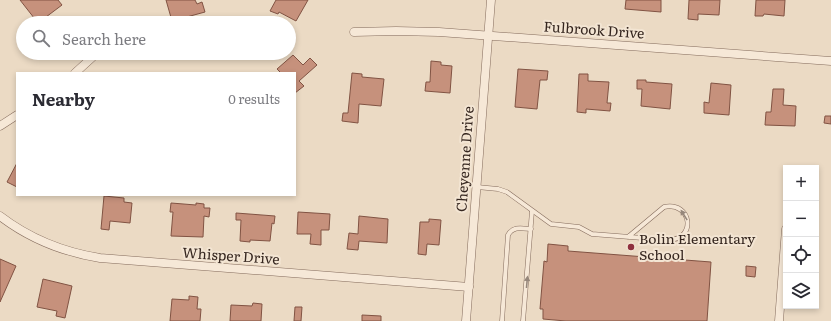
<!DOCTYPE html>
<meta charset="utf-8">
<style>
:root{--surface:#fff;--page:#f7f7f7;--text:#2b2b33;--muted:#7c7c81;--line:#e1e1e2}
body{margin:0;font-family:Literata,serif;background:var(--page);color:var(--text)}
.controls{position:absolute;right:12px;bottom:12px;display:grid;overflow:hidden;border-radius:0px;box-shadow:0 2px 6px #0003}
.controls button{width:36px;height:36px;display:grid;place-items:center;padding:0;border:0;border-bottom:1px solid var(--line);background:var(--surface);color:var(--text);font:20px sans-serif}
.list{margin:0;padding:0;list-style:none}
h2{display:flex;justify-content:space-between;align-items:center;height:52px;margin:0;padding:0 16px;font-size:17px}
h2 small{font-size:13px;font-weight:400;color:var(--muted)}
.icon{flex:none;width:22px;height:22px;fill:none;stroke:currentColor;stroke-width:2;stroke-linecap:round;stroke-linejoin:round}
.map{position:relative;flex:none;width:831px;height:321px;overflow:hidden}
.search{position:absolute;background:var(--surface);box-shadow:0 2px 6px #0003;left:16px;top:16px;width:280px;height:44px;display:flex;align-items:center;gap:10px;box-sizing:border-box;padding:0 14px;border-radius:22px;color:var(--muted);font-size:15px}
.panel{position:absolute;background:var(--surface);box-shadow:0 2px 6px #0003;left:16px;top:72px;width:280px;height:124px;border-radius:0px}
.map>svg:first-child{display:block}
.building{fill:#c6917c;stroke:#815343}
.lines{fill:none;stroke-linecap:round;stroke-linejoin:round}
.service-casing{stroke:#846b5c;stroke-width:5}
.minor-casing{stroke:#846b5c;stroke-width:9}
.service{stroke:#f6e8d7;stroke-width:4}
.minor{stroke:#f6e8d7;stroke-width:8}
.oneway{fill:#96877b}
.poi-dot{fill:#8f303e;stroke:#f3e5d3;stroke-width:1.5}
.labels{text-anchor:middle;stroke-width:4;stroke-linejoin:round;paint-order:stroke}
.street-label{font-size:14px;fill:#35261f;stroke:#f3e5d3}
.poi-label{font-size:14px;fill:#35261f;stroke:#f3e5d3;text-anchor:start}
</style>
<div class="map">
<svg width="831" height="321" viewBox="0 0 831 321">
<rect width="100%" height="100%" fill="#ebdac4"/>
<!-- building -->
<g class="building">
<polygon points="20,0 58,0 62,5 38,23"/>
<polygon points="166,0 195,0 197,4 202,2 205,12 172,21"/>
<polygon points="276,0 308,0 296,21 279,12 278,14 270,11"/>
<polygon points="626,0 661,0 661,12 625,9"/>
<polygon points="689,0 720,0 719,15 698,14 698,20 688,19"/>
<polygon points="756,0 785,0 784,16 764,14 763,16 755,16"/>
<polygon points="293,55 303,65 310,58 317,65 299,81 304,86 295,93 295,73 281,73 277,69"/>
<polygon points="431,61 441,62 441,65 452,66 450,93 425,91 426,82 430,82"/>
<polygon points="518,69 548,71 547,80 540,80 537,109 515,107"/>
<polygon points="352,73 362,74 362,77 384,79 381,106 359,104 358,123 342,121 343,113 348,113"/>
<polygon points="579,74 588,74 588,81 609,82 607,103 611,103 610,111 586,109 586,113 577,112"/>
<polygon points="637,80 646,80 646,82 672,84 670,109 641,106 642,89 637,89"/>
<polygon points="711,83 731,85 729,115 704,113 704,102 709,103"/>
<polygon points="773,89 784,89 783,105 796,106 795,126 765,125 766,112 771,112"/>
<polygon points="825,116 831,116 831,124 824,123"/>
<polygon points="17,163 17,187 7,182"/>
<polygon points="104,196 124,198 124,202 132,203 130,223 110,221 109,230 101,229"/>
<polygon points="171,203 196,205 196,203 204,204 204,208 210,208 209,217 204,216 203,237 171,236 173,212 170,212"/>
<polygon points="298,212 330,214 329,230 321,230 321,245 310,244 311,234 297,234"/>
<polygon points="236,213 275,216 274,224 272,223 270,241 250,240 250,242 240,241 241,220 236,220"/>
<polygon points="359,216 388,219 387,243 359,241 358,250 347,249 349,233 358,234"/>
<polygon points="429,219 441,220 439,245 427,244 426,255 418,254 420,222 429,222"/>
<polygon points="548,244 568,246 568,251 711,262 707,321 566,321 543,319 543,309 540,309 544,261 547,262"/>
<polygon points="0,259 16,266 0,302"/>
<polygon points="746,266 756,267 755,277 746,276"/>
<polygon points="43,279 72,286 65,318 56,316 57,311 37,307"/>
<polygon points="189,296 198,297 197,309 201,309 200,321 170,321 172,299 189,300"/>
<polygon points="253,303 262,304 261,321 230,321 231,305 252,306"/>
<polygon points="295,307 302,307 301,321 294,321"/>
<polygon points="362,315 381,316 381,321 362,321"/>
</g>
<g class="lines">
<!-- service casing -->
<g class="service-casing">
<g id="service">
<path d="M477,187l21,2 9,3 44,32 28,3 13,7 76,6c29,0 24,-39 -4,-33l-36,30"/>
<path d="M502,321l6,-86c5,-9 13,-7 23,-6"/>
<polyline points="523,321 532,211"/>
</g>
</g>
<!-- minor casing -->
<g class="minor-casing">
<g id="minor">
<polyline points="354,32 396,31 439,32 831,61"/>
<polyline points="75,73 97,53"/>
<polyline points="0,126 17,115"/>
<path d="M0,216c30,23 63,36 100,42l369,29"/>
<polyline points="466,321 491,0"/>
<polyline points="779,321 786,229"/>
</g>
</g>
<!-- service -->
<use href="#service" class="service"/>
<!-- minor -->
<use href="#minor" class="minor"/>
</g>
<!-- one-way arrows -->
<defs><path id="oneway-solid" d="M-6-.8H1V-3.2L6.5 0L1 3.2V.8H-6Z"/></defs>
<g class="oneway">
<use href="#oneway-solid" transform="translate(684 215) rotate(-122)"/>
<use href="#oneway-solid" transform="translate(527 282) rotate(-85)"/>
</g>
<!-- markers -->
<circle class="poi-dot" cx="631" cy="247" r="4"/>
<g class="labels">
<!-- street labels -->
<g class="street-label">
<text transform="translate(594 30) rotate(4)" y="5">Fulbrook Drive</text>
<text transform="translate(465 159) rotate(-86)" y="5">Cheyenne Drive</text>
<text transform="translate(231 256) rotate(4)" y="5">Whisper Drive</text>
</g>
<!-- poi labels -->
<g class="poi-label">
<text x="639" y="244">Bolin Elementary<tspan x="639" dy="16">School</tspan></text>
</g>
</g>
</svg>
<div class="controls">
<button>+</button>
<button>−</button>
<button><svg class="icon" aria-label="locate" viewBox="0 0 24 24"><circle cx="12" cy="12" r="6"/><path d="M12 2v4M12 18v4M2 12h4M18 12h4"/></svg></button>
<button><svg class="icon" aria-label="layers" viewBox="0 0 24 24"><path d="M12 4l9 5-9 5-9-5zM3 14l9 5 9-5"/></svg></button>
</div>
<div class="search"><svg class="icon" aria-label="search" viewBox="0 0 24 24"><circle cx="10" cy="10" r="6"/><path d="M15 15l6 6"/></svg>Search here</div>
<section class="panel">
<h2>Nearby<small>0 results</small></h2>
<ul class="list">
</ul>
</section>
</div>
